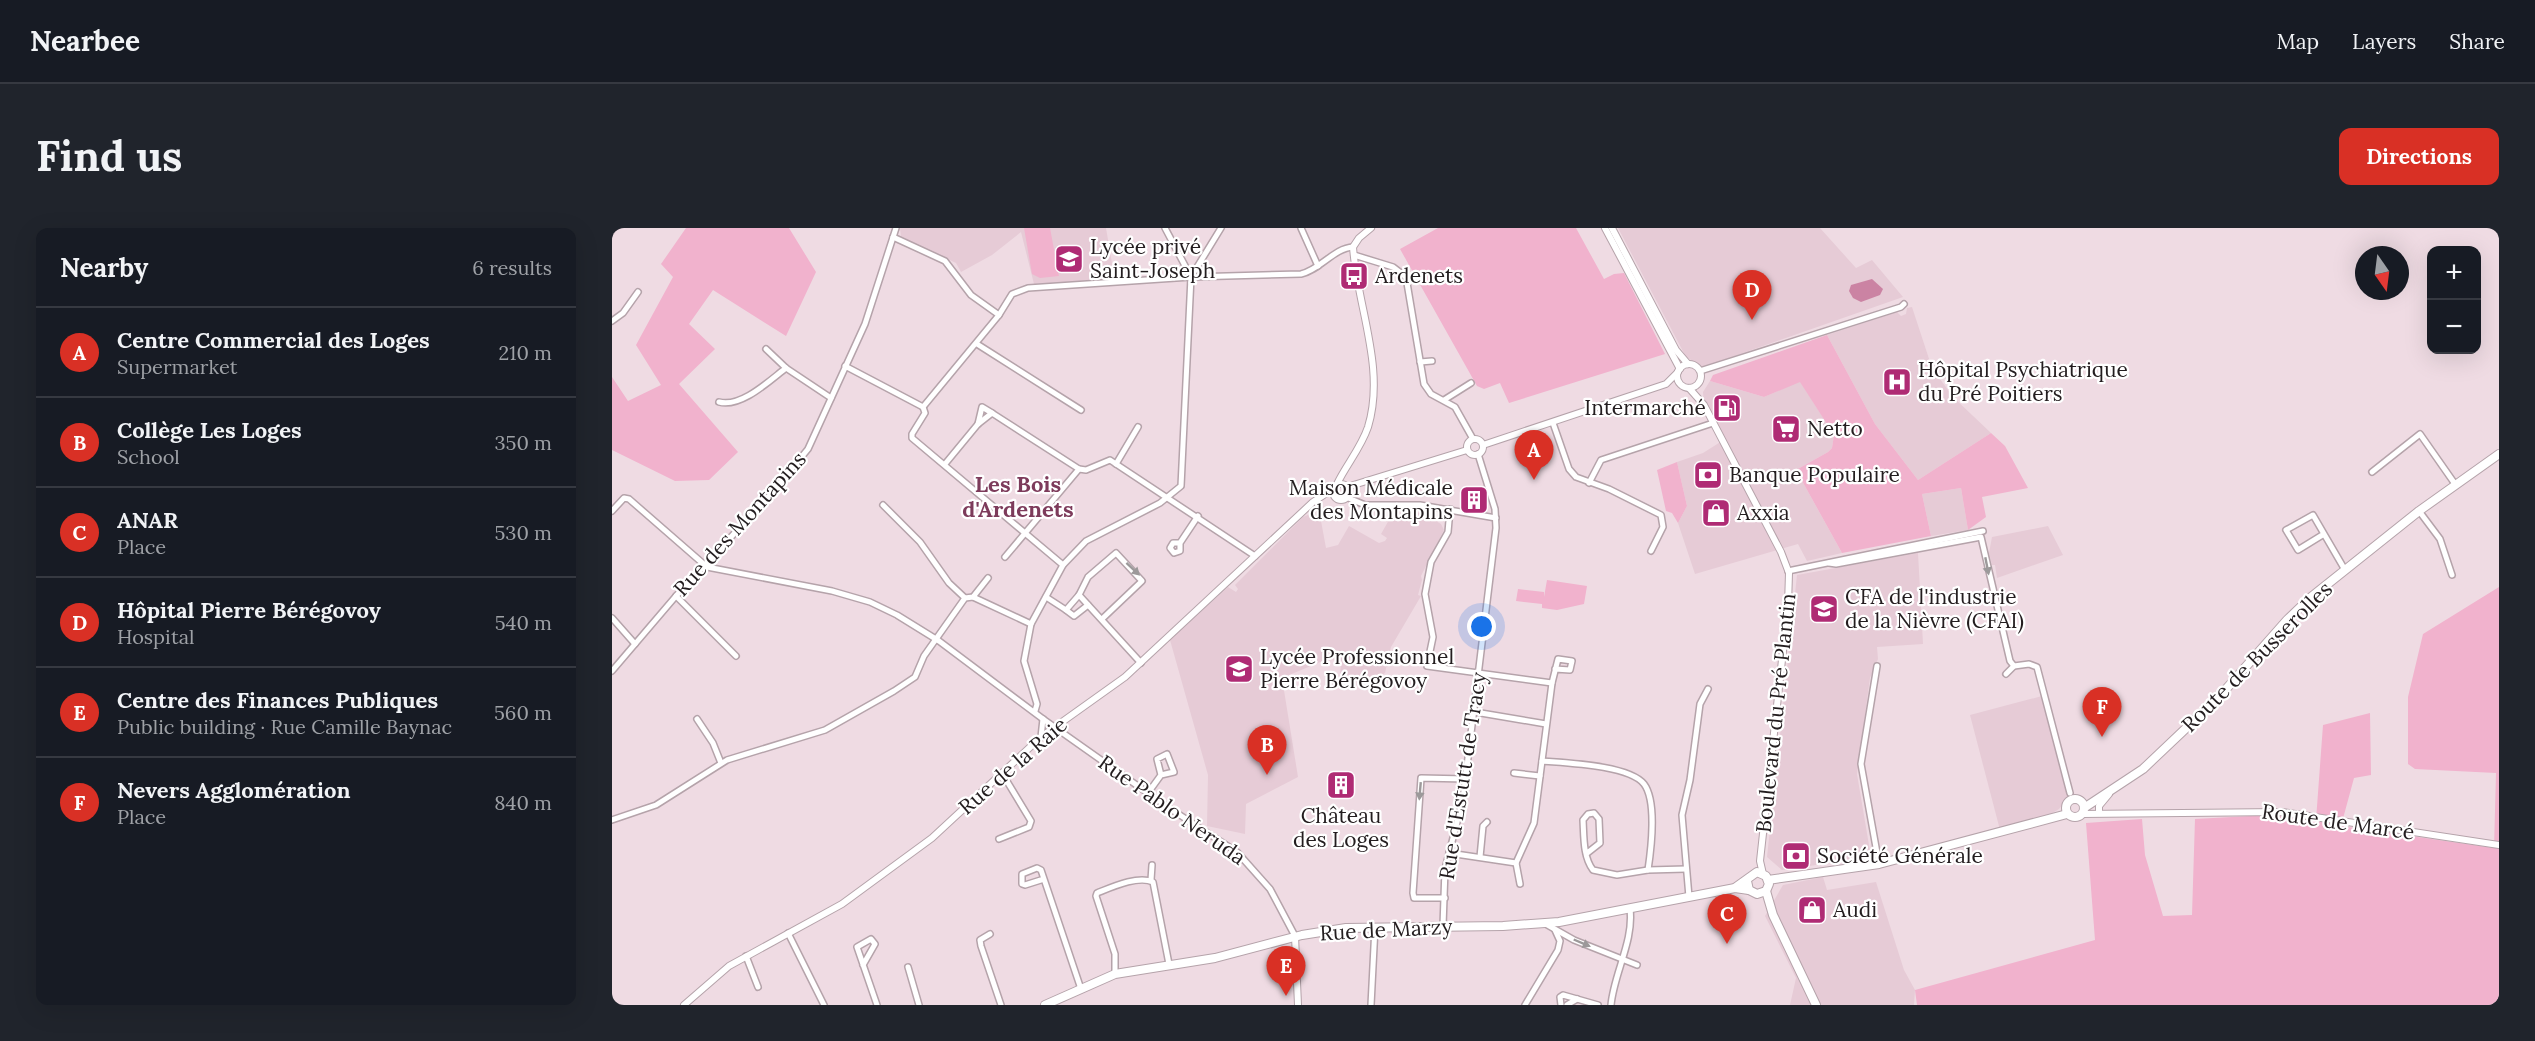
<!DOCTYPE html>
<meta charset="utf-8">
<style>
:root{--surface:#171b24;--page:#20242c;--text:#f1f3f6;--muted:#9ea1a6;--line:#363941;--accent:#d93025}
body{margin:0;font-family:Lora,serif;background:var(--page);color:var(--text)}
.controls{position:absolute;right:18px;top:18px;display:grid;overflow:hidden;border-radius:12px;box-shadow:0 6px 24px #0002}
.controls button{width:54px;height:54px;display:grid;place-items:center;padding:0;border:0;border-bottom:2px solid var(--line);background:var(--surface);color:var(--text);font:30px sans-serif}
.compass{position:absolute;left:1743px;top:18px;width:54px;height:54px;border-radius:50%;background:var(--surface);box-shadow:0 6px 24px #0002;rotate:166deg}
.you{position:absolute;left:870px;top:399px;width:21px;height:21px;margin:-15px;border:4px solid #fff;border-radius:50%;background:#1a73e8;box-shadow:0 0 0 9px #1a73e833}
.badge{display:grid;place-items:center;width:39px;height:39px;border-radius:50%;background:var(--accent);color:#fff;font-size:20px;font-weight:700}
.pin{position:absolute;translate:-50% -50px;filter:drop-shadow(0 2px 3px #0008)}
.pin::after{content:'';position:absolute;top:32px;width:21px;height:18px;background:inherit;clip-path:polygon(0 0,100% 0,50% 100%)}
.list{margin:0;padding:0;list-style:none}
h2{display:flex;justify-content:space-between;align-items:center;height:78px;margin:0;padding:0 24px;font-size:26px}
h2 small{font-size:20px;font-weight:400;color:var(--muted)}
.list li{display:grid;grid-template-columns:39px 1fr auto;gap:18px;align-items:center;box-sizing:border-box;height:90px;padding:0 24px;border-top:2px solid var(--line)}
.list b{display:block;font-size:22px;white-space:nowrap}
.list p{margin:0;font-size:20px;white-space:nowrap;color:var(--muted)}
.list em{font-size:20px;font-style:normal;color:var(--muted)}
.map{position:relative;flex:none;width:1887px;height:777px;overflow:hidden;border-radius:12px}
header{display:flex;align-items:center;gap:36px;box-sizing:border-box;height:84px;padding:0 30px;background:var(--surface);border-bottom:2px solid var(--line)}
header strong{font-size:28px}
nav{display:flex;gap:33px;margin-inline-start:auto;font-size:21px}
.intro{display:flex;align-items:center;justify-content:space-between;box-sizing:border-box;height:144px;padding:0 36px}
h1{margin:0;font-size:42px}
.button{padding:15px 27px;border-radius:12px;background:var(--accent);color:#fff;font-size:21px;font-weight:700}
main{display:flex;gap:36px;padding:0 36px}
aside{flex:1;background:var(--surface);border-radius:12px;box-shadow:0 6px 24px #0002}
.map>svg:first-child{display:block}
.built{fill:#e6cbd6}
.green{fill:#f1b2cd}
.water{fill:#cb83a3}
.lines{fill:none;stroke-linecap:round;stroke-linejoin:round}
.minor-casing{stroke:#b5a3aa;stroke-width:8}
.tertiary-casing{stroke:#b5a3aa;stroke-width:8}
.secondary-casing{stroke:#b5a3aa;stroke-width:10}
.minor{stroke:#fff;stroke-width:5}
.tertiary{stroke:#fff;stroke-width:6}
.secondary{stroke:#fff;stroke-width:8}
.oneway{fill:#9c999a}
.labels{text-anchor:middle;stroke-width:4.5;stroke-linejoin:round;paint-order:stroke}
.poi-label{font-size:21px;fill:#231d1f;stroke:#fff;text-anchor:start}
.street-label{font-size:21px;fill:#231d1f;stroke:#fff}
.neighbourhood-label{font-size:22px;font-weight:bold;fill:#7d3b5b;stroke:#fff}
</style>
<header>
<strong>Nearbee</strong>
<nav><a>Map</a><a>Layers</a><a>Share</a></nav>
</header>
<div class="intro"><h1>Find us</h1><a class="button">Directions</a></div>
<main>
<aside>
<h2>Nearby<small>6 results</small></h2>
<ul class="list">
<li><span class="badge">A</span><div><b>Centre Commercial des Loges</b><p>Supermarket</p></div><em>210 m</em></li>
<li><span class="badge">B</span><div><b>Collège Les Loges</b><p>School</p></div><em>350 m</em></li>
<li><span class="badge">C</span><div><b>ANAR</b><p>Place</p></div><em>530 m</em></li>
<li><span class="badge">D</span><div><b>Hôpital Pierre Bérégovoy</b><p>Hospital</p></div><em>540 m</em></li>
<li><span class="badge">E</span><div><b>Centre des Finances Publiques</b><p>Public building · Rue Camille Baynac</p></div><em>560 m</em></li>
<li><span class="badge">F</span><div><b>Nevers Agglomération</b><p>Place</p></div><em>840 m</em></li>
</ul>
</aside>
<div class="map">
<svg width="1887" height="777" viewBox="0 0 1887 777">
<rect width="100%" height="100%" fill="#efdbe3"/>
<!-- built -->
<g class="built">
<polygon points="288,0 494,0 503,53 422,56 409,4 380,27 349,44 344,35 289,9"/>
<polygon points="1006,0 1208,0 1244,40 1260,32 1291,69 1091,139 1074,129"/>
<polygon points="1300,79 1320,140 1341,169 1379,205 1306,252 1263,196 1215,107 1285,84 1289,88 1294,86 1295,80"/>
<polygon points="1098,153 1152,169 1188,153 1222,207 1220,220 1216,224 1184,242 1230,325 1195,333 1186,316 1083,346 1066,295 1075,278 1065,234 1091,225 1110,213 1092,177 1091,164"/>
<polygon points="1349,260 1356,302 1319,308 1310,266"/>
<polygon points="707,282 714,320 726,317 737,298 767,315 773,313 775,310 769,306 781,285 788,288 791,284 810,285 829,296 832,302 809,348 810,352 806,367 809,368 779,419 773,445 764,451 727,457 729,435 718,430 670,450 686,549 634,576 633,606 595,598 596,547 558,412 616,359 624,364 626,361 623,357 691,289"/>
<polygon points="1436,298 1451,327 1385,350 1383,337 1380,337 1377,325 1380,309"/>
<polygon points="1306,325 1311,416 1265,419 1266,431 1258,450 1245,546 1259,629 1170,642 1155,629 1185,347"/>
<polygon points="1430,468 1456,565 1455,571 1447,581 1427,593 1388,602 1358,487"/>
<polygon points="1211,649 1215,662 1264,654 1292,742 1303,762 1302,777 1178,777 1184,750 1153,688 1171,657"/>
</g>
<!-- green -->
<g class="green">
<polygon points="74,0 177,0 204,44 174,108 101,62 77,96 103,121 67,156 126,224 97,252 63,253 0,222 0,149 16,173 49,157 24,117 61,49 49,36"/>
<polygon points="412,0 438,0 447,48 428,50 420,46"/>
<polygon points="826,0 964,0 992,51 1002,46 1012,45 1053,126 897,175 888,155 872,161 865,158 788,21"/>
<polygon points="1215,107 1263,196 1306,252 1379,205 1393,218 1416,260 1370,269 1374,289 1356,302 1349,260 1310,266 1319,308 1230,325 1184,242 1216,224 1220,220 1222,207 1188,154 1152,169 1098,153 1101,147"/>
<polygon points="1065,234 1075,278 1066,295 1060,285 1054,283 1045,242"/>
<polygon points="935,352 975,358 972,376 945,382 930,380 930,376 904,373 906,361 932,364 932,369"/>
<polygon points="1887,359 1887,777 1305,777 1303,762 1483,712 1474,595 1530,591 1533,627 1551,688 1580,687 1583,591 1657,587 1704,592 1711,497 1758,485 1759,547 1742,550 1729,598 1882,620 1884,545 1803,541 1796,536 1796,469 1811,406"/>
</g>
<!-- water -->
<polygon class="water" points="1260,51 1271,61 1268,67 1249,74 1241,70 1237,63 1239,57"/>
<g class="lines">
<!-- minor casing -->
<g class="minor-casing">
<g id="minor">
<polyline points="553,0 579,49"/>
<polyline points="689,0 706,38"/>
<path d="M281,9l52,24 26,34 28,20 13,-21 16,-6 163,-11 110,-3c19,-4 33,-26 52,-27"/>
<polyline points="742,27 781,39 794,49 812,156 819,166 843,179 861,211"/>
<polyline points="0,93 11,85 26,64"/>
<polyline points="365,116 469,182"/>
<polyline points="154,121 174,140 219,170"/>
<polyline points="808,134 820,133"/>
<polyline points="233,138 311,179 387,87"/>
<polyline points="1088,143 1289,79 1292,76"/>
<polyline points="832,172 859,155"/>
<path d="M107,174c22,6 50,-21 67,-34"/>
<polyline points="311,179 313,185 300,206 300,210 451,337"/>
<polyline points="941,195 957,241 964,249 997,261 1049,287 1051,299 1039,323"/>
<polyline points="366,196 370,179 380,185"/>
<polyline points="333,236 366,196 380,185 467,241 393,329"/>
<polyline points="504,236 526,199"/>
<polyline points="467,241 474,242 498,232 643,328"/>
<polyline points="1760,244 1808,206 1843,256"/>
<polyline points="977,255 989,232 1101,195"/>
<polyline points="734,269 753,277 808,277 884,290"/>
<polyline points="271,277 308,314 337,355 353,370"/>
<polyline points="838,281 836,304 819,334 813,366 821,409 815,438 940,455"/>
<polyline points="0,283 12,270 17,271 95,339 220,363 258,374 285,387 327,413 431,491 557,580 625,624 658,661 683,708"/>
<polyline points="1807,283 1828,311 1840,347"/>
<polyline points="1712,306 1686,322 1674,302 1701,287 1733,342"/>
<polyline points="568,315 568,323 562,325 558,320 561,315 568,315 586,288"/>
<polyline points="1217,335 1224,336 1369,309 1398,433 1402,438 1417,436 1425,439 1458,565"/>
<polyline points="1176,343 1371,303"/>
<polyline points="467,367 529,435"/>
<polyline points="64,368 124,428"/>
<polyline points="361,369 419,396"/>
<polyline points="434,369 454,382 467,367 476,349 504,325 530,353 490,391"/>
<polyline points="454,382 462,388 476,377"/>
<polyline points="0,390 23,416"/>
<polyline points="1265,438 1249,536 1267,636"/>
<polyline points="0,443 64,368 159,266 196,221 253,96 284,0"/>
<polyline points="1394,446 1402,438"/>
<polyline points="423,483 425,476 412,433 419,396 451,337 474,313 548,275 569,258 579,49 609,0"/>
<polyline points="863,484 934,496"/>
<polyline points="85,491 101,515 109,535"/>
<polyline points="429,509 431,491"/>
<path d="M930,533c23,2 87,4 102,23 13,17 7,66 4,86"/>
<polyline points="902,545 928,548"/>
<polyline points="387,548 396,555 419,593 417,599 387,611"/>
<polyline points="536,565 549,547 562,544 555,526 545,531 549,547"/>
<polyline points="0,592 44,577 115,532 213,502 282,463 303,449 312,428 353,370 361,369 376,350"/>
<polyline points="837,625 904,635 922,595 940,455 946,431 960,433 958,442 943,441"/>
<path d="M974,626l14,-11 -1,-24 -5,-6 -6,1 -5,6c1,17 0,37 10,50l24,5 31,-5 38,-1"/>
<polyline points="868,629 871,598 875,594"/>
<polyline points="904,635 908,656"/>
<polyline points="432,651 413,657 410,656 410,646 425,640 429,642 469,761"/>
<polyline points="539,652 540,637"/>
<polyline points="1077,669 1070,587 1078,552 1088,476 1096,461"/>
<polyline points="833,670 802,670 801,665 809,550 854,551"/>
<polyline points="932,695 962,712 1025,737"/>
<polyline points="831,698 833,641 851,571 884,300 883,281 866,226"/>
<polyline points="176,705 212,777"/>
<polyline points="378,706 368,712 369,718 389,777"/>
<polyline points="134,728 146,759"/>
<polyline points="251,737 263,716 259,711 245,719 265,777"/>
<polyline points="296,739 307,777"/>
<path d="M503,746v-20l-19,-58 1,-3c15,-6 41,-18 56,-11l16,82"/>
<polyline points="759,777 763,699"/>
<polyline points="913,777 946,722 948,713 943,702"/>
<polyline points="949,777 948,769 951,767 986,777"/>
<polyline points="955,777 965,771"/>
<path d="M999,777c3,-32 23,-64 19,-96"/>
</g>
</g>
<!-- tertiary casing -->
<g class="tertiary-casing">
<g id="tertiary">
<polyline points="993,0 1068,141"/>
<polyline points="1000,0 1064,122 1076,136"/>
<polyline points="0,2 1,0"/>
<circle cx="1077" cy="148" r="12"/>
<polyline points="1077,160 1092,177 1169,324 1177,345 1176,377 1148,633 1151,646"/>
<circle cx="863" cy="219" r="8"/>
<polyline points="871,217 1054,156 1066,144"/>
<path d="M725,256c9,-19 24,-36 31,-57 18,-59 -11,-121 -15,-180l6,-9 12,-10"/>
<circle cx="729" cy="264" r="8"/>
<polyline points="735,259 855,222"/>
<polyline points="1487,585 1487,578 1497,566"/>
<polyline points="1470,586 1670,584 1887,617"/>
<polyline points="683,708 686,777"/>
<polyline points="72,777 117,738 230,676 320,610 429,509 513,449 701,274 721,261"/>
</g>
</g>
<!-- secondary casing -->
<g class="secondary-casing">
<g id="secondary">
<circle cx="1463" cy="580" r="9"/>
<polyline points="1472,580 1531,541 1607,469 1675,392 1698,370 1807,283 1887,226"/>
<polyline points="1156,652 1267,636 1455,586"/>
<polyline points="1124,659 1145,644 1154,648 1157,656 1154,663 1145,666 1137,662 1135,653"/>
<polyline points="1154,663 1161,687 1204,777"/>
<polyline points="433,777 503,746 603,730 690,707 734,700 891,698 947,694 1123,660 1137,662"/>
</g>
</g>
<!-- minor -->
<use href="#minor" class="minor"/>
<!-- tertiary -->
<use href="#tertiary" class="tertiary"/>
<!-- secondary -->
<use href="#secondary" class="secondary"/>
</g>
<!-- one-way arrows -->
<defs><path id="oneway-solid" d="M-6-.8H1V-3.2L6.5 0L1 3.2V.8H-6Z" transform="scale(1.5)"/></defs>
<g class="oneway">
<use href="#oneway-solid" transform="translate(1375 338) rotate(79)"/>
<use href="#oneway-solid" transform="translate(521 341) rotate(43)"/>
<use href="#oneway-solid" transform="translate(808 563) rotate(95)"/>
<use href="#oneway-solid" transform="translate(970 715) rotate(23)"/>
</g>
<!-- icons -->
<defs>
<g id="school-square" transform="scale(1.5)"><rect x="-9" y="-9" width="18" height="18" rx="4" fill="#af2b74" stroke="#fff"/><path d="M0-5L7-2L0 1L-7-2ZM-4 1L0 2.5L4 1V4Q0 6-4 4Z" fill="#fff"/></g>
<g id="bus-square" transform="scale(1.5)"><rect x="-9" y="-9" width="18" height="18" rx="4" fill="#af2b74" stroke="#fff"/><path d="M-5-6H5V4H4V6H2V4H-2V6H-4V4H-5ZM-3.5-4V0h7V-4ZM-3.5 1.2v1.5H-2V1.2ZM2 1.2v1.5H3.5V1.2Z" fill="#fff"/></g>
<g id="hospital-square" transform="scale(1.5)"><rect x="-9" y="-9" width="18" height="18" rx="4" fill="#af2b74" stroke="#fff"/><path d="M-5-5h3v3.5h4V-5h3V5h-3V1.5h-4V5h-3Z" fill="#fff"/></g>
<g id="fuel-square" transform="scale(1.5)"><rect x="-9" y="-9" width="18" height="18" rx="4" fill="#af2b74" stroke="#fff"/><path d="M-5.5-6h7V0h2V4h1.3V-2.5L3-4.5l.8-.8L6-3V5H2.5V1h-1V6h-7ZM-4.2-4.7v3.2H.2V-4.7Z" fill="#fff"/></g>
<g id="supermarket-square" transform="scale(1.5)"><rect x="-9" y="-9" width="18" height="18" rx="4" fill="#af2b74" stroke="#fff"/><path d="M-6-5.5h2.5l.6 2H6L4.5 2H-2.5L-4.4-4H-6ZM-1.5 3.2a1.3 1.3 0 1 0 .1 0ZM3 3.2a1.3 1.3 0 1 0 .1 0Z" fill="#fff"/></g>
<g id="bank-square" transform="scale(1.5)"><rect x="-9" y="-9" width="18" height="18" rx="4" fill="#af2b74" stroke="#fff"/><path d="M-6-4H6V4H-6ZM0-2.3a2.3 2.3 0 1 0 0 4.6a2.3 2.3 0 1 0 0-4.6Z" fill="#fff"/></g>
<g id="building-square" transform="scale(1.5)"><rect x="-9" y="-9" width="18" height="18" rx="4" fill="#af2b74" stroke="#fff"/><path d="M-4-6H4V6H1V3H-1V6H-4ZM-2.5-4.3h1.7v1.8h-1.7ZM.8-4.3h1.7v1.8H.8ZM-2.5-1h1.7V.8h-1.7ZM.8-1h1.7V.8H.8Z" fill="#fff"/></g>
<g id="shop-square" transform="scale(1.5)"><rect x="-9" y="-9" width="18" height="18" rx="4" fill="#af2b74" stroke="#fff"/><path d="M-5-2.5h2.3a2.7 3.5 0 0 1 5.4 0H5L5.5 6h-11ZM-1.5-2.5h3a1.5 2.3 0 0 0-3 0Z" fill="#fff"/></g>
<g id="university-square" transform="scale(1.5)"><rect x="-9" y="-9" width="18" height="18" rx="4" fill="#af2b74" stroke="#fff"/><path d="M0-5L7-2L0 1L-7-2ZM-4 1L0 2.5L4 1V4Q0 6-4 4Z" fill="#fff"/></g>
</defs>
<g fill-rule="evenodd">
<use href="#school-square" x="457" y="31"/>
<use href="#bus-square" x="742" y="48"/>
<use href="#hospital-square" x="1285" y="154"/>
<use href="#fuel-square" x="1115" y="180"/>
<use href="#supermarket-square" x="1174" y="201"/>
<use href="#bank-square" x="1096" y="247"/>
<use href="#building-square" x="862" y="272"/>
<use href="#shop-square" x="1104" y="285"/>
<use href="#university-square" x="1212" y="381"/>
<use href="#school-square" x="627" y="441"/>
<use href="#building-square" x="729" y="557"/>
<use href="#bank-square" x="1184" y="628"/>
<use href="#shop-square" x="1200" y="682"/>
</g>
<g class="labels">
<!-- poi labels -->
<g class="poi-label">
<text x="478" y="26">Lycée privé<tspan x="478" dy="24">Saint-Joseph</tspan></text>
<text x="763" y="55">Ardenets</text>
<text x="1306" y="149">Hôpital Psychiatrique<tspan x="1306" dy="24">du Pré Poitiers</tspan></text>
<text x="1094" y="187" text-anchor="end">Intermarché</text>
<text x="1195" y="208">Netto</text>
<text x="1117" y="254">Banque Populaire</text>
<text x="841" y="267" text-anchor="end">Maison Médicale<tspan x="841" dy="24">des Montapins</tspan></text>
<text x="1125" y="292">Axxia</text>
<text x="1233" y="376">CFA de l'industrie<tspan x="1233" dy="24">de la Nièvre (CFAI)</tspan></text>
<text x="648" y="436">Lycée Professionnel<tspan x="648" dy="24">Pierre Bérégovoy</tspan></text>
<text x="729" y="595" text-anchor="middle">Château<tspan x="729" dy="24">des Loges</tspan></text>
<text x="1205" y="635">Société Générale</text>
<text x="1221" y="689">Audi</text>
</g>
<!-- street labels -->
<g class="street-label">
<text transform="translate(128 296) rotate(-48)" y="7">Rue des Montapins</text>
<text transform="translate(1645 429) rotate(-45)" y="7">Route de Busserolles</text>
<text transform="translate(1164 485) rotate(-84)" y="7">Boulevard du Pré Plantin</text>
<text transform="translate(401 538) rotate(-41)" y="7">Rue de la Raie</text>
<text transform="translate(851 548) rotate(-81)" y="7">Rue d'Estutt de Tracy</text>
<text transform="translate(560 582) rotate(35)" y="7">Rue Pablo Neruda</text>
<text transform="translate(1726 594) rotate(8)" y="7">Route de Marcé</text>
<text transform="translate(774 702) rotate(-3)" y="7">Rue de Marzy</text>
</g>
<!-- neighbourhood labels -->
<g class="neighbourhood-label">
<text x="406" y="264">Les Bois<tspan x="406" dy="25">d'Ardenets</tspan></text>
</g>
</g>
</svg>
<div class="controls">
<button>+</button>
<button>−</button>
</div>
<svg class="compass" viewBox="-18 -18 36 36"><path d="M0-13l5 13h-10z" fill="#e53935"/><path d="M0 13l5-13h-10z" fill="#9ea1a6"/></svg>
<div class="you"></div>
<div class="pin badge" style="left:922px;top:252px">A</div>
<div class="pin badge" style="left:655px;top:547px">B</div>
<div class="pin badge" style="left:1115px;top:716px">C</div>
<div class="pin badge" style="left:1140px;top:92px">D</div>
<div class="pin badge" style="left:674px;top:768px">E</div>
<div class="pin badge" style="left:1490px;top:509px">F</div>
</div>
</main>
